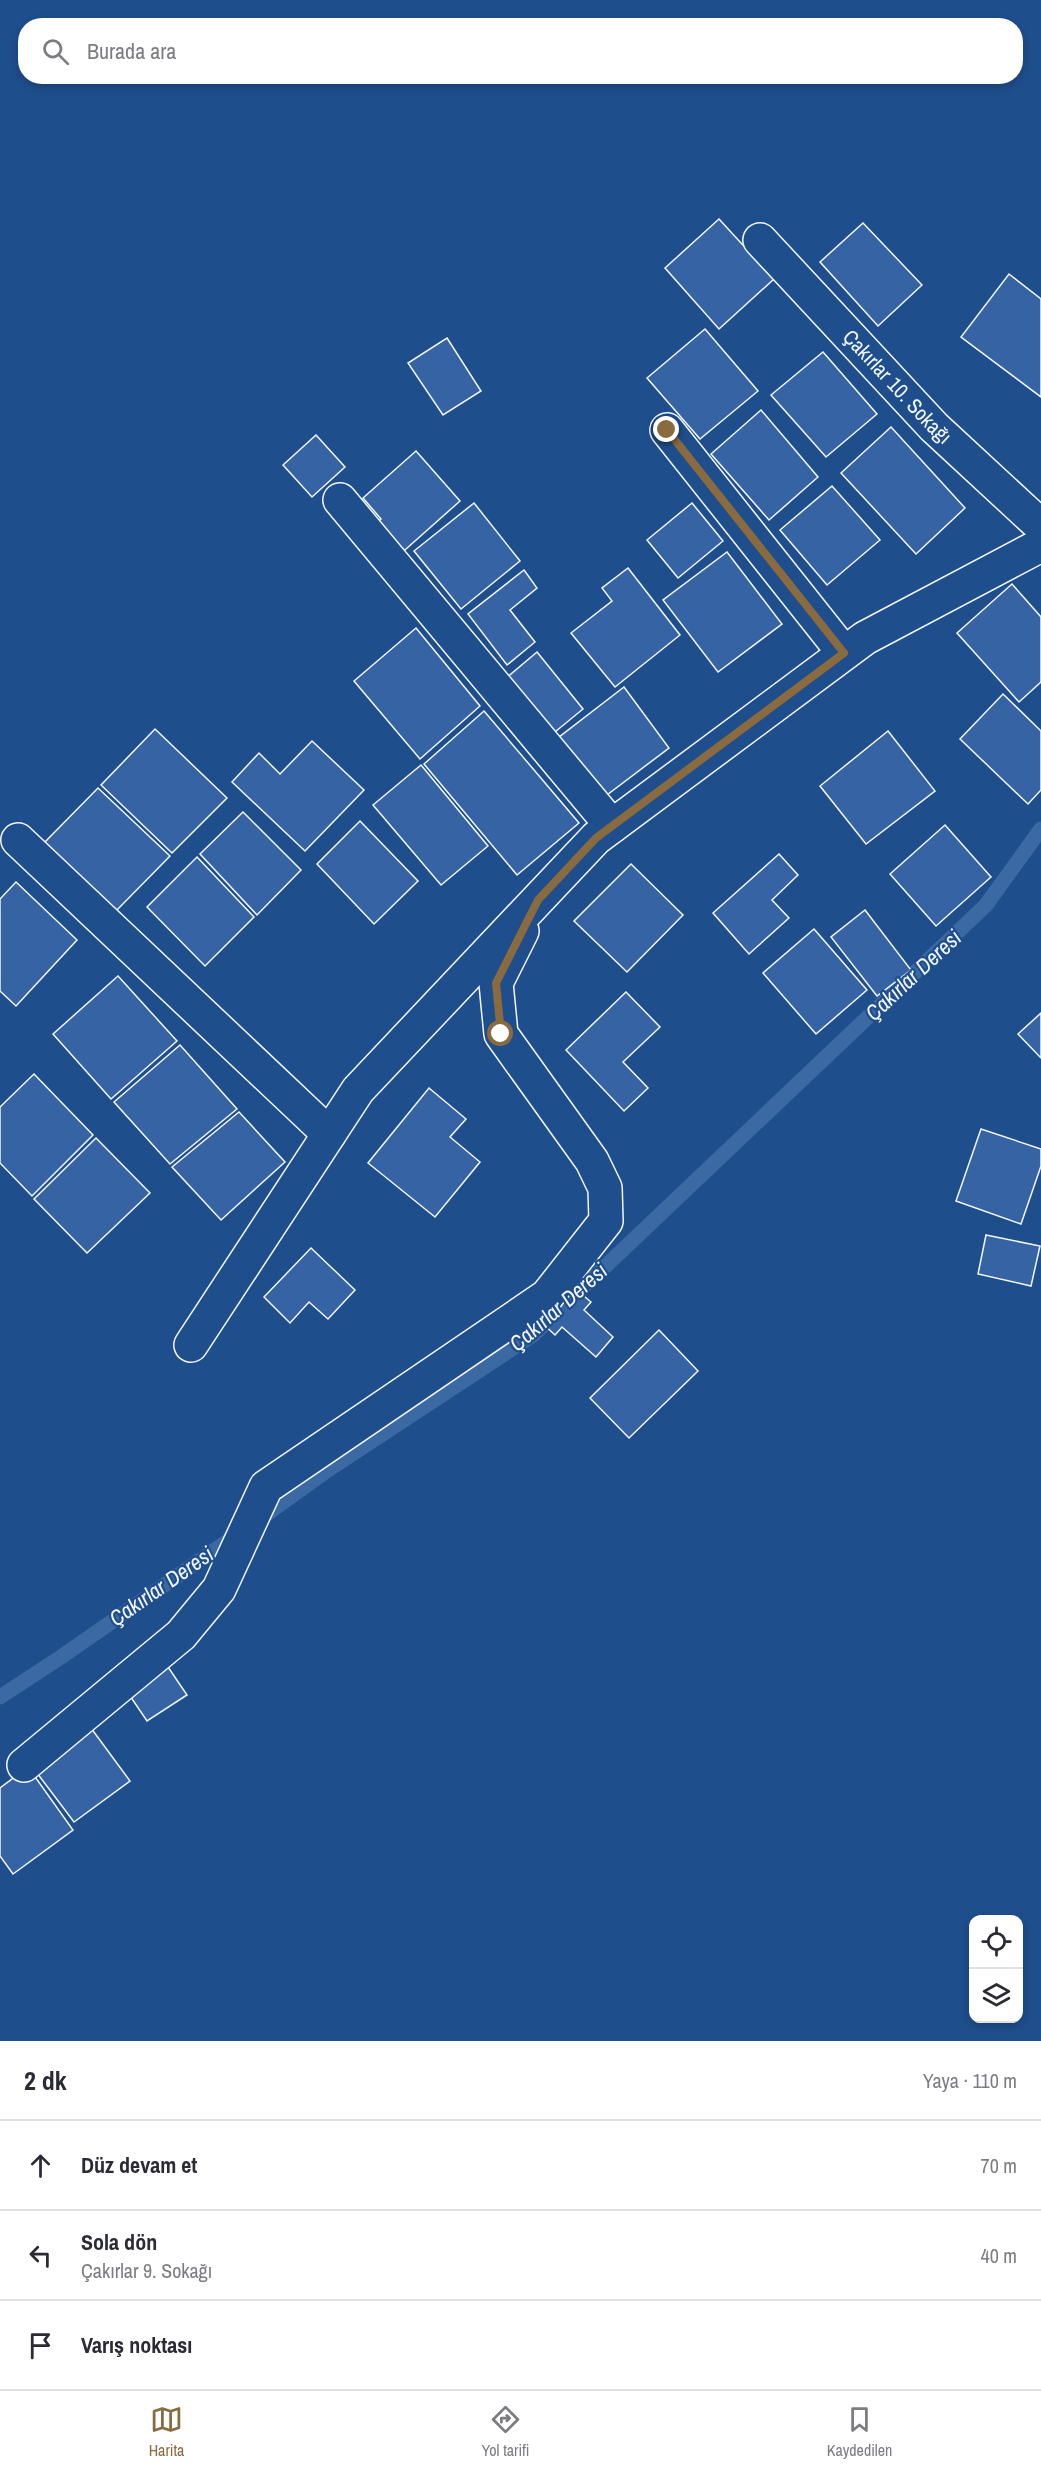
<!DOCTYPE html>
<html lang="tr">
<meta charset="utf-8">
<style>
:root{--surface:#fff;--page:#f2f2f3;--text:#2b2b33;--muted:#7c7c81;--line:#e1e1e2;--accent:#8a6a3f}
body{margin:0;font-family:"Archivo Narrow",sans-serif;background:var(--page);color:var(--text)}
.controls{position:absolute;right:18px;bottom:18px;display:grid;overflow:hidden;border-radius:12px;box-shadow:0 3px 9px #0003}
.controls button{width:54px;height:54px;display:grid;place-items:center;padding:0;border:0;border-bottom:2px solid var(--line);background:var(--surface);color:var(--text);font:30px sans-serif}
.stop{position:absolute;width:18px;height:18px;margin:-14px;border:4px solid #8a6a3f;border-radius:50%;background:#fff}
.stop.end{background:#8a6a3f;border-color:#fff;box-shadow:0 2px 6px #0008}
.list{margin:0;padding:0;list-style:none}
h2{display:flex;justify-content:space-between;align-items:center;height:78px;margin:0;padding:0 24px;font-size:26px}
h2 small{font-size:20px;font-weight:400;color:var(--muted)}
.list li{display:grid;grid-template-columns:39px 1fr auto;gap:18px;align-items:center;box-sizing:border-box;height:90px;padding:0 24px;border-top:2px solid var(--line)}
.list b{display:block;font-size:22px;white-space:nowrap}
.list p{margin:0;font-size:20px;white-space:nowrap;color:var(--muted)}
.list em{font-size:20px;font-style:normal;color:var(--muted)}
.icon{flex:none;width:33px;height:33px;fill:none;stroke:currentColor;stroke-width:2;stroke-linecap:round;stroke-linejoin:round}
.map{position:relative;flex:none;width:1041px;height:2041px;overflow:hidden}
.search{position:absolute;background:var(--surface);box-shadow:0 3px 9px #0003;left:18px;right:18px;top:18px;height:66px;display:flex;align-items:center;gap:15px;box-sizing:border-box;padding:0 21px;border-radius:24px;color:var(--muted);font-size:22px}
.sheet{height:348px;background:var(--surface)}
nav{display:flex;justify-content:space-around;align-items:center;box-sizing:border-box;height:84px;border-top:2px solid var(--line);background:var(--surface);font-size:16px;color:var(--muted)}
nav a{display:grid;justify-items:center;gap:3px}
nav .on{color:var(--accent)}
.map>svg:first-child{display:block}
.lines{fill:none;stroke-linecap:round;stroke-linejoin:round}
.stream{stroke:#3b69a3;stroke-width:15}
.building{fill:#3563a3;stroke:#f2f6ff;stroke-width:1.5}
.street-casing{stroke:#f2f6ff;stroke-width:36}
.street{stroke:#1f4e8c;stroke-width:33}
.route{stroke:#8a6a3f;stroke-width:8}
.labels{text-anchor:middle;stroke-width:4.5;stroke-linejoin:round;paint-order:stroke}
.street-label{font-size:21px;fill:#f2f6ff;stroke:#1f4e8c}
.water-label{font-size:22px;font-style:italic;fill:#f2f6ff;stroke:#1f4e8c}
</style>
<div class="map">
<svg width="1041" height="2041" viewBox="0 0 1041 2041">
<rect width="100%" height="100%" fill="#1f4e8c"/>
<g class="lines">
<!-- stream -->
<g class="stream">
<polyline points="260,1519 328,1470 533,1335 986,905 1041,829"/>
<polyline points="0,1697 61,1657 238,1534"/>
</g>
</g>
<!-- building -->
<g class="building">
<polygon points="719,219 774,279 719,329 665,268"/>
<polygon points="863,223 922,285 878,326 820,262"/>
<polygon points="1009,274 1041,299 1041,397 961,337"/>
<polygon points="705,329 758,391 700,439 647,378"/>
<polygon points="447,338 481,391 443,415 408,363"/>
<polygon points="823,352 877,414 826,457 771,395"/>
<polygon points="761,410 818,477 769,520 711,454"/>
<polygon points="891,427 965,508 916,554 841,473"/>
<polygon points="316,435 345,467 312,497 283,465"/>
<polygon points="416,451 460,501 397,557 372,528 381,519 363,498"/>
<polygon points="832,486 880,540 827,585 780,530"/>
<polygon points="474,503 520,561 461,609 414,551"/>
<polygon points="692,503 723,541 678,578 647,540"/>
<polygon points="727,552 782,624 718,672 663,600"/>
<polygon points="628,568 680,635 615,687 571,633 612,601 602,588"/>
<polygon points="524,570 537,588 510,610 535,642 507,665 468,614"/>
<polygon points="1012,584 1041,617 1041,682 1019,702 957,633"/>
<polygon points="416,628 480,706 420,759 354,681"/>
<polygon points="537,652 583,709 550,736 504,680"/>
<polygon points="624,687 669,748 599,801 554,741"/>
<polygon points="1003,694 1041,731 1041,790 1028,804 960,739"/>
<polygon points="484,711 579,823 517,875 424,764"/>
<polygon points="155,729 227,798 172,853 101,785"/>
<polygon points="888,731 935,791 866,844 820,786"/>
<polygon points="312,741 364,790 305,851 232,782 259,753 280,774"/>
<polygon points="421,765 488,846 441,885 373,805"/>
<polygon points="98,788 170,856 115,912 44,843"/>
<polygon points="243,812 301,870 257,915 200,854"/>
<polygon points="360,821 418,881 374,924 317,864"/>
<polygon points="945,825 991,877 936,926 890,874"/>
<polygon points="779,854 798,875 772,900 789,918 749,954 713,913"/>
<polygon points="197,857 254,917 205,966 147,907"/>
<polygon points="631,864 683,915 627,972 574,921"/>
<polygon points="16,882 77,940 16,1006 0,991 0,899"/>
<polygon points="865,910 911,970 877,996 831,937"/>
<polygon points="814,929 867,990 816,1034 763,973"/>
<polygon points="118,976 177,1041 111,1099 53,1034"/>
<polygon points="626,992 660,1027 623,1062 648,1088 624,1111 566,1050"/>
<polygon points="1041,1013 1041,1058 1018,1034"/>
<polygon points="180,1045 237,1109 170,1164 114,1102"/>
<polygon points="34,1074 93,1135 32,1196 0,1163 0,1107"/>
<polygon points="429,1088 466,1119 450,1137 480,1162 435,1217 368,1163"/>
<polygon points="239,1112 285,1162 221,1220 172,1167"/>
<polygon points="981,1129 1041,1149 1041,1166 1021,1224 956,1201"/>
<polygon points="96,1138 150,1193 87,1253 34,1199"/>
<polygon points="986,1235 1040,1246 1031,1286 978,1274"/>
<polygon points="311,1248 355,1290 328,1319 309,1302 290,1323 264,1297"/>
<polygon points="572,1286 591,1302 584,1310 613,1337 596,1357 562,1327 555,1335 540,1321"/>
<polygon points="659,1330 698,1371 629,1438 590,1398"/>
<polygon points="166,1664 187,1695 147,1721 126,1690"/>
<polygon points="91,1728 130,1781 74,1822 34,1769"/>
<polygon points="28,1767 73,1830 13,1874 0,1856 0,1788"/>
</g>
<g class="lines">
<!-- street casing -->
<g class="street-casing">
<g id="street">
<path id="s1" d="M760,240l174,187 107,99"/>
<polyline points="667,430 844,653"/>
<polyline points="340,500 612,826"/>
<polyline points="18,840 329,1134"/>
<polyline points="191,1345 358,1090 596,838 865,638 1041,545"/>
<polyline points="24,1765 181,1635 219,1589 266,1487 547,1296 606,1221 605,1188 592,1161 501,1034 496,983 522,931"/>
</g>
</g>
<!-- street -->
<use href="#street" class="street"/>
</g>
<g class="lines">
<!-- route -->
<polyline class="route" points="501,1034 496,983 538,900 596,838 844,653 667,430"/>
</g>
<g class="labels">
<!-- street labels -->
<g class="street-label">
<text dy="7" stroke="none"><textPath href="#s1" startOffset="201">Çakırlar 10. Sokağı</textPath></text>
</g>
<!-- water labels -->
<g class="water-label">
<text transform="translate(913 975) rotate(-43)" y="8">Çakırlar Deresi</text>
<text transform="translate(558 1307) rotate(-41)" y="8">Çakırlar Deresi</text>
<text transform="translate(161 1586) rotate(-35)" y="8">Çakırlar Deresi</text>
</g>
</g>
</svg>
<div class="controls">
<button><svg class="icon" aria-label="locate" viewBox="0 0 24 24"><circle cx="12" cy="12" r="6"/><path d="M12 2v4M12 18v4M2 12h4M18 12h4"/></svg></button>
<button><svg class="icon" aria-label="layers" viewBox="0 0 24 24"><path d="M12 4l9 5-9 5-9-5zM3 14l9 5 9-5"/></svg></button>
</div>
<div class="stop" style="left:501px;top:1034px"></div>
<div class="stop end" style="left:667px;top:430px"></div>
<div class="search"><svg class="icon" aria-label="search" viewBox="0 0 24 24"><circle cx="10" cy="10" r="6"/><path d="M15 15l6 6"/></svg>Burada ara</div>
</div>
<section class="sheet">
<h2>2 dk<small>Yaya · 110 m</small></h2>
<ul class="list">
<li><svg class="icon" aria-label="ahead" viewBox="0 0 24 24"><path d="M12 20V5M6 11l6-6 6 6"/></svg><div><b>Düz devam et</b></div><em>70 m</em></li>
<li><svg class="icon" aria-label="left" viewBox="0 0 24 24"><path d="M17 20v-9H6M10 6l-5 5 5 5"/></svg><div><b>Sola dön</b><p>Çakırlar 9. Sokağı</p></div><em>40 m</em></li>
<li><svg class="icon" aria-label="arrive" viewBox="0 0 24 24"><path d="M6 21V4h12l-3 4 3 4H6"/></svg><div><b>Varış noktası</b></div></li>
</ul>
</section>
<nav>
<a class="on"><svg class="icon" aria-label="map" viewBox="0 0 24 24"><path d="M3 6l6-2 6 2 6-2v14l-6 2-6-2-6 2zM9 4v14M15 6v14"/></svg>Harita</a>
<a><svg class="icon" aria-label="directions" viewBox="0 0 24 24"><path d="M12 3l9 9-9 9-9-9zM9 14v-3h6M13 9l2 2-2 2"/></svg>Yol tarifi</a>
<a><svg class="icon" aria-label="saved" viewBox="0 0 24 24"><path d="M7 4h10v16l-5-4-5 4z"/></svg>Kaydedilen</a>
</nav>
